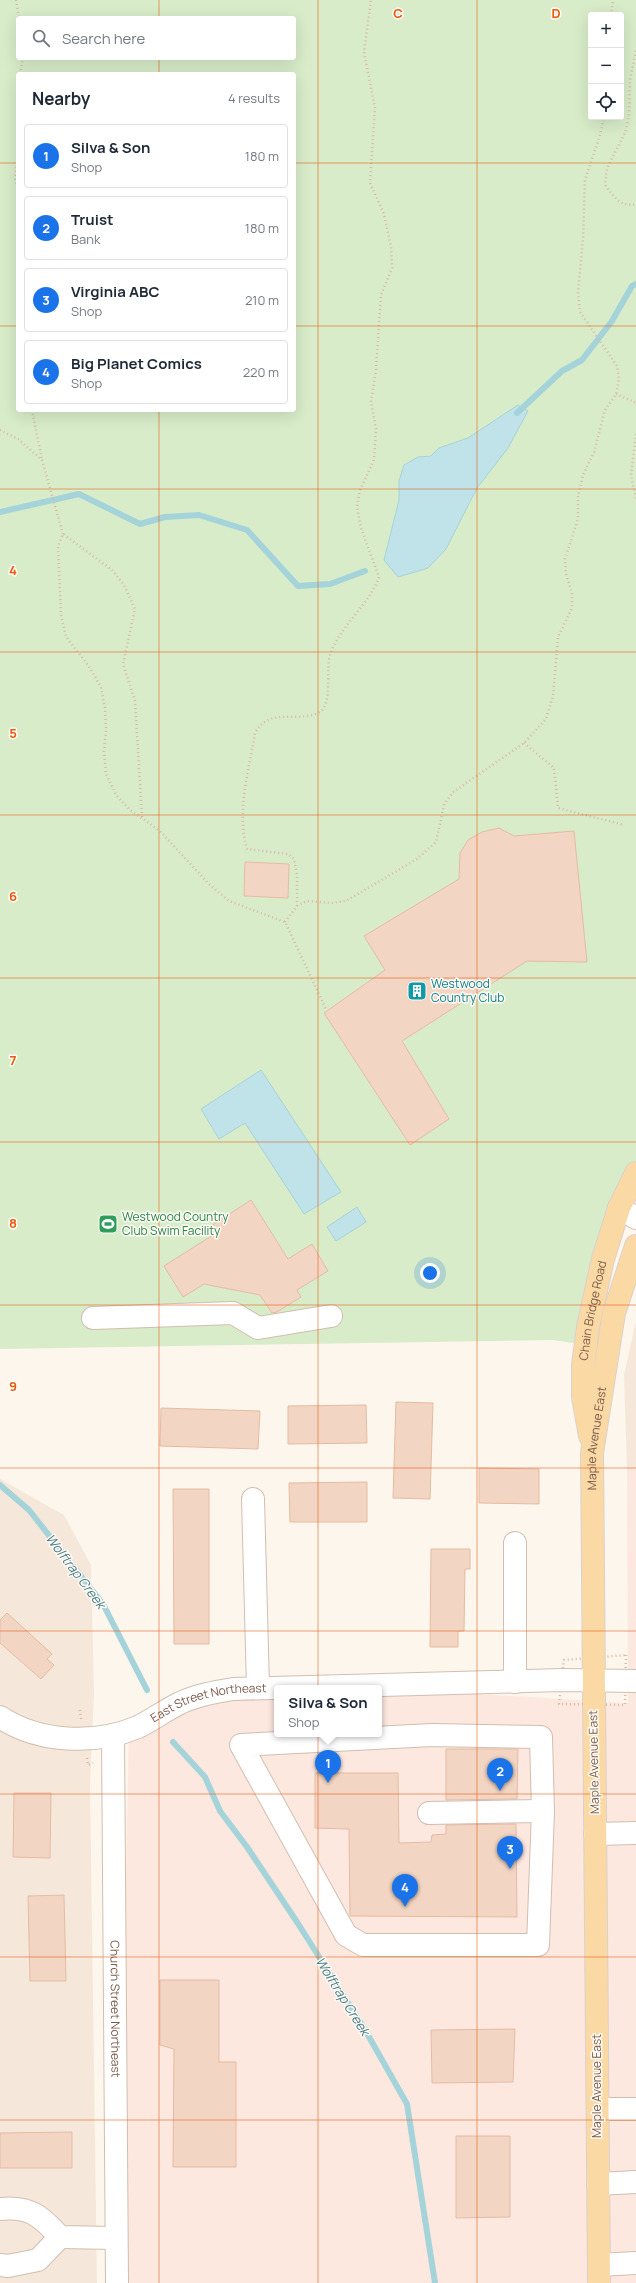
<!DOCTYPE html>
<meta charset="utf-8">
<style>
:root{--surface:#fff;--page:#f6f6f7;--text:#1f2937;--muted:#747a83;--line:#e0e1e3;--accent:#1a73e8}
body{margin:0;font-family:Manrope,sans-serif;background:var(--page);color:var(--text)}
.controls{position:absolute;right:12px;top:12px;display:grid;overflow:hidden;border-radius:4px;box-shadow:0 4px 16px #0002}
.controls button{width:36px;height:36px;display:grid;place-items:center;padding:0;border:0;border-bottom:1px solid var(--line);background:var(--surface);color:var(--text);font:20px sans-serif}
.you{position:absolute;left:430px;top:1273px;width:14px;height:14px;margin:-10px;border:3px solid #fff;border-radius:50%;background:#1a73e8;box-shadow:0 0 0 6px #1a73e833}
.badge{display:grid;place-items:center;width:26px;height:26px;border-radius:50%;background:var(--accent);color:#fff;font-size:13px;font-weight:700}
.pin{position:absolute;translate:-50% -33px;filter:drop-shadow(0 1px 2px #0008)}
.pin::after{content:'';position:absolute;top:21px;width:14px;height:12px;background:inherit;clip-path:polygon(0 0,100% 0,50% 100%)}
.popup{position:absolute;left:274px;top:1685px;width:108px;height:52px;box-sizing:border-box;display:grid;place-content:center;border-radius:4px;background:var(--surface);filter:drop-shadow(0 1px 3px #0005);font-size:13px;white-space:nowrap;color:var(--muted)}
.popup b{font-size:15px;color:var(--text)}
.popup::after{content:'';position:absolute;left:50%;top:100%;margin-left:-8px;border:8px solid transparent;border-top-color:var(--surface)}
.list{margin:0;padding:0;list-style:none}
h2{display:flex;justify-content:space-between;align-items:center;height:52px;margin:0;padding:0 16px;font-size:17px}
h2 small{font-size:13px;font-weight:400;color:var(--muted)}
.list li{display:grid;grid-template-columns:26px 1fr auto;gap:12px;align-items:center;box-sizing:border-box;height:64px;margin:0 8px 8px;padding:0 8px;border:1px solid var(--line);border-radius:4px}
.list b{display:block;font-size:15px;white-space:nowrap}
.list p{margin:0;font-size:13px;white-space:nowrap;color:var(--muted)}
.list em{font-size:13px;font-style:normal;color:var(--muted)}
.icon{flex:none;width:22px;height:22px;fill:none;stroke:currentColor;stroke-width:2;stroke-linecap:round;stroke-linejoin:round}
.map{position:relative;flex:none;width:636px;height:2283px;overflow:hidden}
.search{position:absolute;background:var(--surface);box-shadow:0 4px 16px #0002;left:16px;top:16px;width:280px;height:44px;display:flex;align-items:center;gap:10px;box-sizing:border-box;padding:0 14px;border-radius:4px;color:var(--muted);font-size:15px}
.panel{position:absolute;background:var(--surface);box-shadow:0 4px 16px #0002;left:16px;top:72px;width:280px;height:340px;border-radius:4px}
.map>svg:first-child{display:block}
.residential{fill:#f5e8da}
.commercial{fill:#fde8e0}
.green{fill:#d8ecc9;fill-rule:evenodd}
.water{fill:#bfe3e8;stroke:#a5d3da}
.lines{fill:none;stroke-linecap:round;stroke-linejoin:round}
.stream{stroke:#a5d3da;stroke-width:6}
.building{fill:#f3d5c3;stroke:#e6bba3}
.minor-casing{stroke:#d1beb0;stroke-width:24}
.major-casing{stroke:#dad1cd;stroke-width:24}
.path{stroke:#d9b8a5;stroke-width:2.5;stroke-dasharray:1 3;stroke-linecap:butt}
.minor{stroke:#fff;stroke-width:22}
.major{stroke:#fbd9a5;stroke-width:22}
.grid{fill:none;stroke:#e8590c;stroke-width:1;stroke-opacity:0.55}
.labels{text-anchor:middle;stroke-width:3;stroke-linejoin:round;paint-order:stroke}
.culture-label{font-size:12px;fill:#0d838f;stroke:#fffaf3;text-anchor:start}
.leisure-label{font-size:12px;fill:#27864d;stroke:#fffaf3;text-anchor:start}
.street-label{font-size:12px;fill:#7a5c4d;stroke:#fffaf3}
.water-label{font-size:13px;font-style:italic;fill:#437c86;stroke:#fffaf3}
.grid-label{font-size:13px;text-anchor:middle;font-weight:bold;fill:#e8590c;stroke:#fffaf3;stroke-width:3;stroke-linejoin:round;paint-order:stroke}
</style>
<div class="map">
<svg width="636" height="2283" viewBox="0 0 636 2283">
<rect width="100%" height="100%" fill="#fdf6ec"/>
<!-- residential -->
<g class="residential">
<polygon points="636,1321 636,1471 627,1471 624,1375"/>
<polygon points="0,1479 64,1515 91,1565 94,1693 90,1786 97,2283 0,2283"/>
</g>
<!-- commercial -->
<polygon class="commercial" points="627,1471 636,1471 636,2283 124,2283 120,2165 129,1727 236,1679 277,1688 277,1734 379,1734 379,1688 628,1703"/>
<!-- green -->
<path class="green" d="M0,0h636v1176l-50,169 -33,-5 -553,9zM591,15h30v102h-30zM18,18h276v40h-276zM18,74h276v336h-276z"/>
<!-- water -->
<g class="water">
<polygon points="518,405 528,411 508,448 477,488 446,549 428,568 398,577 384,560 399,500 399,481 404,465 418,457 431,456 439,448 468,438"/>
<polygon points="261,1070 341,1192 304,1214 245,1123 219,1139 201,1109"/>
<polygon points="357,1207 366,1222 336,1241 327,1227"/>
</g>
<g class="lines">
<!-- stream -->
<g class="stream">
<polyline points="517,413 562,371 582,360 612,321 632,286 636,284"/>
<polyline points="0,512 79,494 140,524 165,517 199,515 247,530 298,586 330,584 365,571"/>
<polyline points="0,1485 29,1510 103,1604 147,1690"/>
<polyline points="173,1742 205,1777 220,1811 247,1847 297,1922 364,2028 407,2104 435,2283"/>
</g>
</g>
<!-- building -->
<g class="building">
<polygon points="499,828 514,836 574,831 587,962 527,961 402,1041 449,1119 410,1145 324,1013 385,970 364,936 459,879 460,853 468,840 482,832"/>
<polygon points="245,862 289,864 288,898 244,896"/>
<polygon points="251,1200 288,1259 312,1244 328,1271 297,1290 301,1297 277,1312 272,1313 260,1295 204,1284 183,1297 164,1266 213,1235 208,1228"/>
<polygon points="396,1402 433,1403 430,1499 393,1498"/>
<polygon points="366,1405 367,1443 288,1444 288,1406"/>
<polygon points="161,1408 260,1411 258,1449 160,1446"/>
<polygon points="479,1468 539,1469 539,1504 479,1503"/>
<polygon points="367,1482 367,1522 290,1522 289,1483"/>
<polygon points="173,1489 209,1489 209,1644 174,1644"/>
<polygon points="431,1549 470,1549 470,1569 465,1569 464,1631 458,1631 458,1647 430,1647"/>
<polygon points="7,1613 52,1654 47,1659 54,1665 41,1679 0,1643 0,1620"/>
<polygon points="446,1749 518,1749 517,1799 446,1800"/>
<polygon points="315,1773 398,1773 399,1843 431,1842 432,1835 446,1834 446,1825 516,1824 517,1917 350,1916 349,1829 315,1828"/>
<polygon points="14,1793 51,1793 50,1858 13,1857"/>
<polygon points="64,1895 66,1981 30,1981 28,1896"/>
<polygon points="160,1980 219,1980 219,2062 236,2062 236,2167 173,2167 174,2049 160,2045"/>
<polygon points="515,2029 513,2082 432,2083 431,2030"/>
<polygon points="72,2132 72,2168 0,2168 0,2133"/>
<polygon points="456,2136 510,2136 510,2217 456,2218"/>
</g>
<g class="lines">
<!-- minor casing -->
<g class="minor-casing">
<g id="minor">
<polyline points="619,1208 636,1218"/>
<polyline points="93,1318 233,1313 258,1328 331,1316"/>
<polyline points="253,1499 258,1688"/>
<polyline points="515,1682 515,1543"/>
<path id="s1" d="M0,1717c39,26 95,28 138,10 14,-7 28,-17 42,-24 17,-8 35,-11 53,-14l329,-9 74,1"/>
<path id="s2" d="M113,1735l4,548"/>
<polygon points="432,1735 541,1737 543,1811 538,1945 363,1945 346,1935 241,1745"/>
<polyline points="429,1813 543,1811"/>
<polyline points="595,1834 636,1833"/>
<polyline points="598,2109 636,2109"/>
<polyline points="598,2184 636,2182"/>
<path d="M0,2209c30,-3 41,7 60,28l56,1"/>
<polyline points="0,2265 8,2266 38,2260 60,2237"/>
<polyline points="599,2265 636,2263"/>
</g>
</g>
<!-- major casing -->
<g class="major-casing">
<g id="major">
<path id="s3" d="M590,1436l-7,-39v-32l5,-38 15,-68 16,-51 17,-35"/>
<path id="s4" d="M599,2283l-7,-830 22,-140 22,-67"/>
</g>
</g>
<!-- path -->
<g class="path">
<polyline points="16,0 19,18"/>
<polyline points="611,15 613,0"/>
<path d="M636,51l-6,29 -1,37 -4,16 -18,35 -2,17c8,11 16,23 31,19"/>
<polyline points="20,74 23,58"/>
<polyline points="18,159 15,178 18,188"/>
<polyline points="616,394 636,403"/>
<polyline points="32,410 42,460"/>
<polyline points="0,430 18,439 42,460 63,534"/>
<polyline points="636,434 631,475 636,499"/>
<polyline points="524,743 554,768 558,808 624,825"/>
<polyline points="142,817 135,701 123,664 135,609 124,585 112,570 63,534 58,546 61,615 66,637 88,665 101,687 105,708 106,730 104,751 106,774 116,795 130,810 160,831 209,884 229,901 285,922 326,1009"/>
<polyline points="297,906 307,901 331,903 346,901 417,859 436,842 444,805 452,793 524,743 546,719 553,696 558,637 572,608 572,593 566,574 565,559 578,519 578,496 583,475 594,452 605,410 616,394 619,379 617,366 580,312 578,292 583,239 585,180 600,135 604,117"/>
<path d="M285,922l12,-16v-31l-3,-16 -6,-5 -41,-5c-11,-37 2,-79 8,-116 15,-28 46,-8 66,-22 11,-8 5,-43 9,-56 9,-28 40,-51 49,-78l-18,-49 -4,-21 3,-17 14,-30 2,-31 -5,-27 5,-32 5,-75 11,-27 -1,-21 -7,-33 -14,-31 5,-75 -11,-56 7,-52"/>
<polygon points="626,1655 625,1705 559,1704 564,1660"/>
<polyline points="80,1710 81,1719"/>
<polyline points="87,1758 88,1765 93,1763"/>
</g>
<!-- minor -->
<use href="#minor" class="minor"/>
<!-- major -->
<use href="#major" class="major"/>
</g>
<!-- grid -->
<path class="grid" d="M159,0v18M318,0v2283M477,0v2283M159,58v16M0,163h18M294,163h342M0,326h18M294,326h342M159,410v1873M0,489h636M0,652h636M0,815h636M0,978h636M0,1142h636M0,1305h636M0,1468h636M0,1631h636M0,1794h636M0,1957h636M0,2120h636"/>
<!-- icons -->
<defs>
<g id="building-square" transform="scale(1)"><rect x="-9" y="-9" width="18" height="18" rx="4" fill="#0f9aa8" stroke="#fffaf3"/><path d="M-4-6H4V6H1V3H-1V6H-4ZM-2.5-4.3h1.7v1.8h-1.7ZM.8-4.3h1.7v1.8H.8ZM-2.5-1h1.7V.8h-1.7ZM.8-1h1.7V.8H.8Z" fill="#fff"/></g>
<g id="stadium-square" transform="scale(1)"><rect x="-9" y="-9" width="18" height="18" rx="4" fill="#2e9e5b" stroke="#fffaf3"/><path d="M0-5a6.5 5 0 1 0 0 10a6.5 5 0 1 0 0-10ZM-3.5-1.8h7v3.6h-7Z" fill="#fff"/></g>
</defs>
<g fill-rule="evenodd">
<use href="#building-square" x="417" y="991"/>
<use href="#stadium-square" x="108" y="1224"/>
</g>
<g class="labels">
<!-- culture labels -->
<g class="culture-label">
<text x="431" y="988">Westwood<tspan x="431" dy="14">Country Club</tspan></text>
</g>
<!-- leisure labels -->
<g class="leisure-label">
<text x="122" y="1221">Westwood Country<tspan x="122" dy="14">Club Swim Facility</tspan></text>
</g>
<!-- street labels -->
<g class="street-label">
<text dy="4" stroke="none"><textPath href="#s3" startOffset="127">Chain Bridge Road</textPath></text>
<text dy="4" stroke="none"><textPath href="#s4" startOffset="845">Maple Avenue East</textPath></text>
<text dy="4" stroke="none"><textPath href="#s1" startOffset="220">East Street Northeast</textPath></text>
<text transform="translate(594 1762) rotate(-91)" y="4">Maple Avenue East</text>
<text dy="4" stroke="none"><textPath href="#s2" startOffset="274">Church Street Northeast</textPath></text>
<text transform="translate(597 2086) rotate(-90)" y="4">Maple Avenue East</text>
</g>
<!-- water labels -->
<g class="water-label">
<text transform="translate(76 1571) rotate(53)" y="5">Wolftrap Creek</text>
<text transform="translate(343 1996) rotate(58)" y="5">Wolftrap Creek</text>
</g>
</g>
<g class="grid-label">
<text x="398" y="18">C</text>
<text x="556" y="18">D</text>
<text x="13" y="575">4</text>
<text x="13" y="738">5</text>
<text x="13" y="901">6</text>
<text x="13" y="1065">7</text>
<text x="13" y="1228">8</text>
<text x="13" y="1391">9</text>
</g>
</svg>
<div class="controls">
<button>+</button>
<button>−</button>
<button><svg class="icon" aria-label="locate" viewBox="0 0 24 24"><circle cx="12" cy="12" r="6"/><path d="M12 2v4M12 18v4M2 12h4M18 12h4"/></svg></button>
</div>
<div class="you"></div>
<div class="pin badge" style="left:328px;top:1783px">1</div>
<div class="popup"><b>Silva &amp; Son</b>Shop</div>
<div class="pin badge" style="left:500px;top:1791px">2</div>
<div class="pin badge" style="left:510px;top:1869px">3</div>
<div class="pin badge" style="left:405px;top:1907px">4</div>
<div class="search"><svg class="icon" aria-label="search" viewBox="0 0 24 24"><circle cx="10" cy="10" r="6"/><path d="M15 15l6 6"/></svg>Search here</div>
<section class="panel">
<h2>Nearby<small>4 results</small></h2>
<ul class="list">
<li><span class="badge">1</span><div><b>Silva &amp; Son</b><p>Shop</p></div><em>180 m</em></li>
<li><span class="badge">2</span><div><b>Truist</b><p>Bank</p></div><em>180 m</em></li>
<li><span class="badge">3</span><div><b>Virginia ABC</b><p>Shop</p></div><em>210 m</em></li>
<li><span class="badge">4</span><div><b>Big Planet Comics</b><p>Shop</p></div><em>220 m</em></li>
</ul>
</section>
</div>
